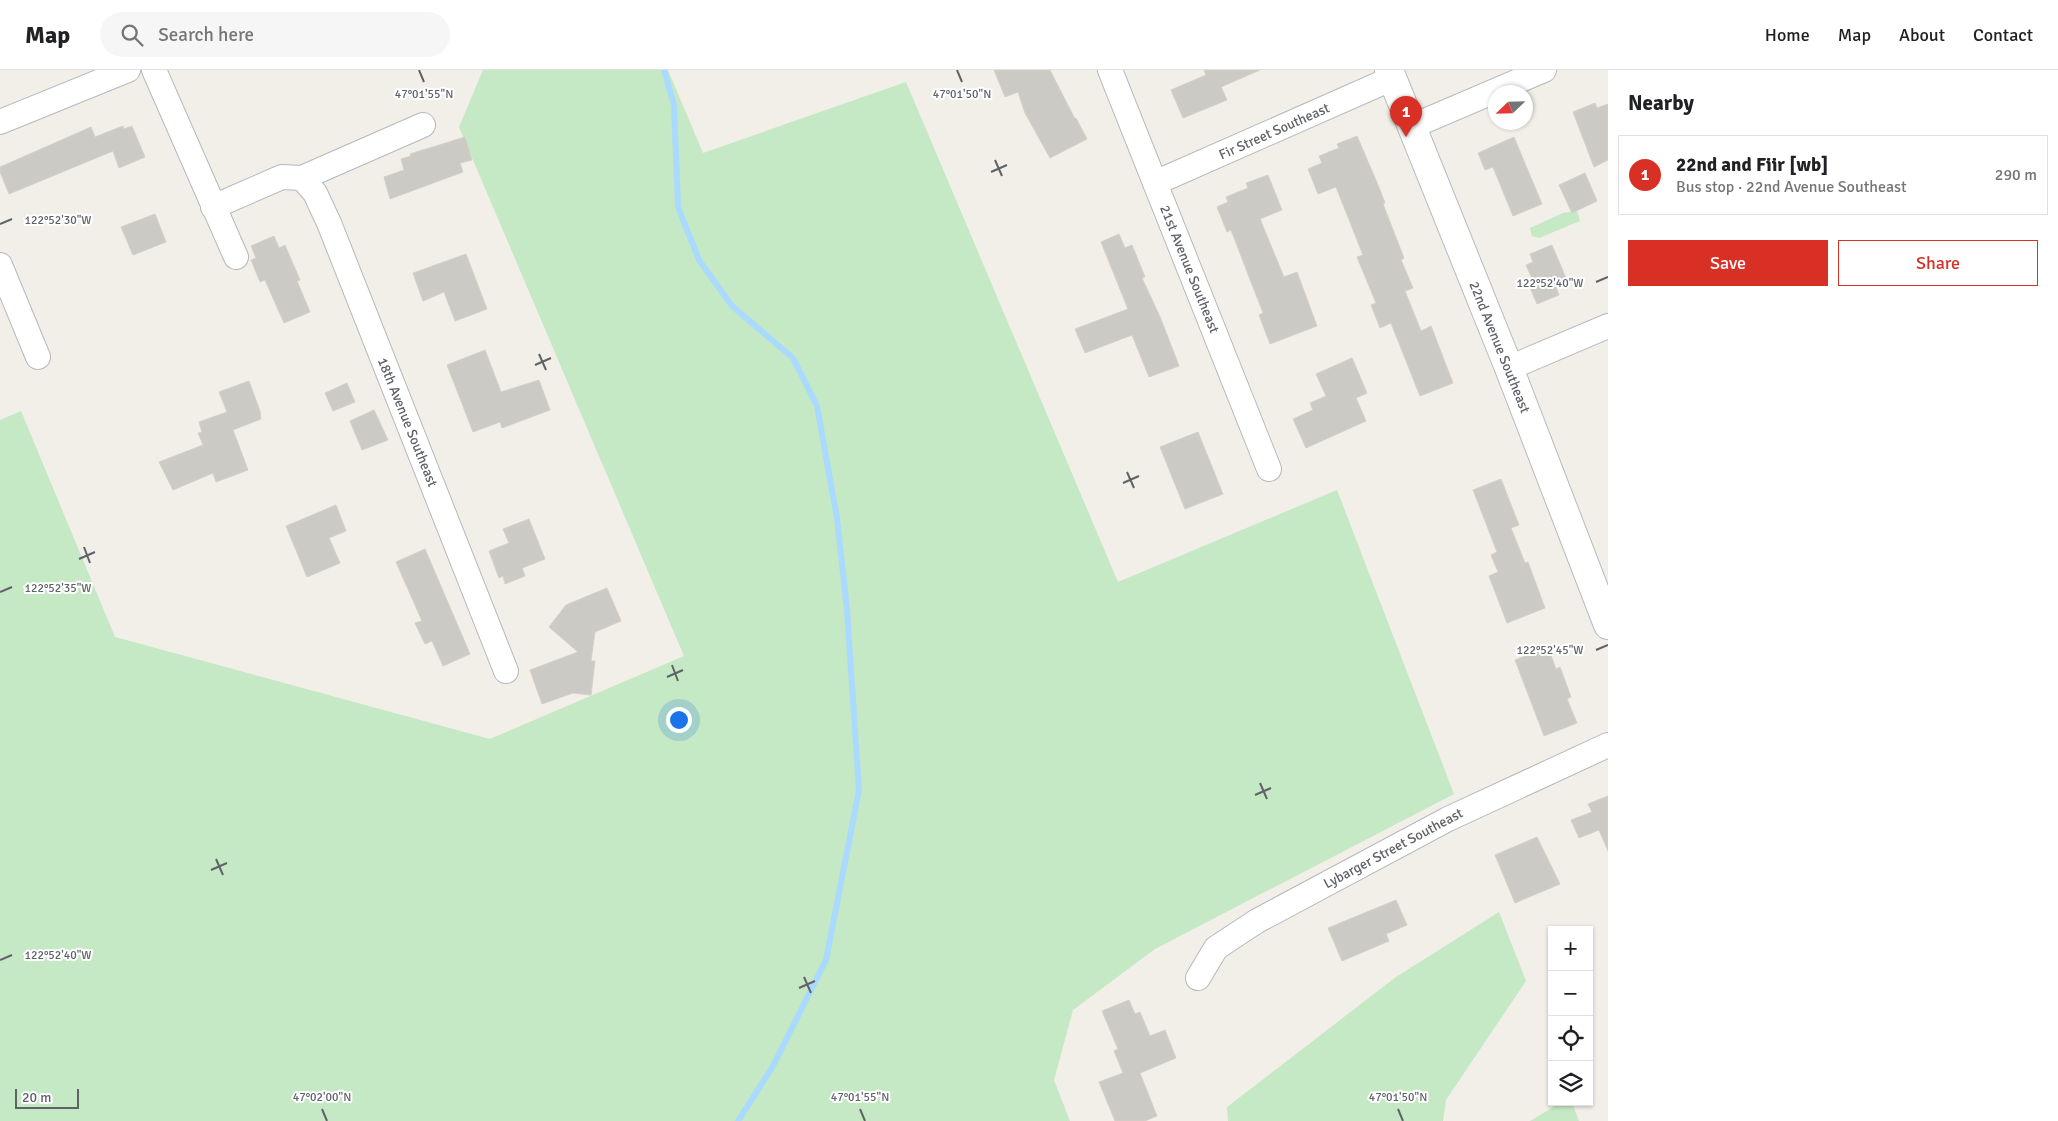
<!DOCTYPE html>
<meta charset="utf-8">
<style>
:root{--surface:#fff;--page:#f6f6f6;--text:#202124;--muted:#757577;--line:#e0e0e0;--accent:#d93025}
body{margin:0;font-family:Signika,sans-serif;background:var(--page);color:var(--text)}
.controls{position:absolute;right:15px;bottom:15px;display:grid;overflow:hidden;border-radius:0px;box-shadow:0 1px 4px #0004}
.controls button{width:45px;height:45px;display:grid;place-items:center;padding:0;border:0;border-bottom:1px solid var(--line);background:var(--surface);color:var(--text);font:25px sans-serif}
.compass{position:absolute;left:1488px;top:15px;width:45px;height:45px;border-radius:50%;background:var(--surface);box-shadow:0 1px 4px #0004;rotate:247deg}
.scale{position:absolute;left:15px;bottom:12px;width:64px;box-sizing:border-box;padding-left:5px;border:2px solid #5f6368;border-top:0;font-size:14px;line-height:18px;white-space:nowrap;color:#5f6368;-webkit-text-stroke:4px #fff;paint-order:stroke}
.you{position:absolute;left:678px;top:649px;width:18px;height:18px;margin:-12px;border:4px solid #fff;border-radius:50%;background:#1a73e8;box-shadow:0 0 0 8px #1a73e833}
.badge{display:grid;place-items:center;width:32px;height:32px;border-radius:50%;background:var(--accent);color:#fff;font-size:16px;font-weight:700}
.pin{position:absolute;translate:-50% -41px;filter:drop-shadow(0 1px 2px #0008)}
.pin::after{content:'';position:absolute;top:26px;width:18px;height:15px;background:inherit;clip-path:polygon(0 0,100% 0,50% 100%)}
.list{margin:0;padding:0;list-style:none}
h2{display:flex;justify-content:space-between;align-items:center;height:65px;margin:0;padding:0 20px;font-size:21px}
h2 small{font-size:16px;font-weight:400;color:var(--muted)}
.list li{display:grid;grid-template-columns:32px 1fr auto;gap:15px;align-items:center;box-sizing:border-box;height:80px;margin:0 10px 10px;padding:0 10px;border:1px solid var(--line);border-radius:0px}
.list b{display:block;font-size:19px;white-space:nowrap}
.list p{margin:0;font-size:16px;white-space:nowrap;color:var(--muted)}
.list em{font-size:16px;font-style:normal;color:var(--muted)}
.actions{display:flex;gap:10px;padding:15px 20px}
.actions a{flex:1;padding:11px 0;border:1px solid var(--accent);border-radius:0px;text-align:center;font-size:18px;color:var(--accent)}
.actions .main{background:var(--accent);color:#fff}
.icon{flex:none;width:28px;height:28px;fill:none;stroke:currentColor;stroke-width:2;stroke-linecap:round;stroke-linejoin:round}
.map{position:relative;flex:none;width:1608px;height:1051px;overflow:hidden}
header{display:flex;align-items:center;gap:30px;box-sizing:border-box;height:70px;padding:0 25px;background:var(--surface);border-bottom:1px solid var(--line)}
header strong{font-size:24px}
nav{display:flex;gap:28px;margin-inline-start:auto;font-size:18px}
.search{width:350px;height:45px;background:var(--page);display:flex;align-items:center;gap:12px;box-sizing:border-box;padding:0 18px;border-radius:28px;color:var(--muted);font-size:19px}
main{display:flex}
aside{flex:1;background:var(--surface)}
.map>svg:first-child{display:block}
.green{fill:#c5e8c5}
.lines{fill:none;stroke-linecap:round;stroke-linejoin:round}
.stream{stroke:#aadaff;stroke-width:6}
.building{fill:#cccac5;stroke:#d6d1c6}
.street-casing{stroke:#b5b8bc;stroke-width:26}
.secondary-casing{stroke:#b6babf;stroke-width:30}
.street{stroke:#fff;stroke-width:24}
.secondary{stroke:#fff;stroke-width:28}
.ticks{fill:none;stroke:#5f6368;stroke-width:2}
.labels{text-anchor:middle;stroke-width:4;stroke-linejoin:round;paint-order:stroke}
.street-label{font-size:14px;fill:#5f6368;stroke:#fff}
.ticks-label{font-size:12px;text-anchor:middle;fill:#5f6368;stroke:#fff;stroke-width:4;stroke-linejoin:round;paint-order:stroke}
</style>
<header>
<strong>Map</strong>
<div class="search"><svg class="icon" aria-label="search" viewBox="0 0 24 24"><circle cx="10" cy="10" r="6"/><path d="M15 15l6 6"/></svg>Search here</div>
<nav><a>Home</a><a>Map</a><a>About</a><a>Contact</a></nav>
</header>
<main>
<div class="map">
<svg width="1608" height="1051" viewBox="0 0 1608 1051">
<rect width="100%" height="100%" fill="#f1efe8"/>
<!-- green -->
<g class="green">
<polygon points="483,0 668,0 703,83 906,12 1118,512 1337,420 1454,724 1155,879 1073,940 1054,1010 1070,1051 0,1051 0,350 21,341 115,567 490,669 684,586 459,57"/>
<polygon points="1577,141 1580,151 1539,168 1532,166 1530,158 1563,143"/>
<polygon points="1499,842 1526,911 1446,1030 1443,1051 1228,1051 1227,1037 1396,907"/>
<polygon points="1562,1032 1572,1032 1579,1051 1530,1051"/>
</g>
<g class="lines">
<!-- stream -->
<polyline class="stream" points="664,0 674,35 678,137 699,190 732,236 793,288 817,336 837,448 847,540 859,720 826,890 773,996 738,1051"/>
</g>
<!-- building -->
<g class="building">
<polygon points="994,0 1050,0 1075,49 1076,48 1087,69 1050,88 1025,43 1018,22 1005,27"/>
<polygon points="1204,0 1260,0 1221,17 1227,30 1183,48 1171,20 1206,5"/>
<polygon points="1595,33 1597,38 1608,34 1608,90 1594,97 1573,42"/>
<polygon points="123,56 124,59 132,56 145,87 119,98 113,81 9,124 0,102 0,97 91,57 95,67"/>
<polygon points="1357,66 1378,115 1385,133 1383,134 1404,188 1401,190 1413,218 1405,221 1421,261 1431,256 1453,313 1420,326 1391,253 1380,258 1371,235 1376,233 1357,187 1363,185 1336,117 1318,124 1308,99 1322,93 1319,86 1339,78 1337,74"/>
<polygon points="465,67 472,90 460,93 463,102 390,129 384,107 404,100 401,89 411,86 410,84"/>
<polygon points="1514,67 1542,134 1513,146 1493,97 1485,100 1478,83"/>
<polygon points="1585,103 1597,131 1572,143 1559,115"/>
<polygon points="1268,105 1282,140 1260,149 1284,207 1297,202 1317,256 1270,274 1259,245 1263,243 1231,160 1227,162 1217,137 1228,132 1226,127 1248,118 1246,113"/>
<polygon points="155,144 166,172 133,185 121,157"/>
<polygon points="1119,164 1125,178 1132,175 1145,207 1142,208 1161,249 1179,296 1149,307 1132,265 1085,283 1075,259 1128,239 1101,172"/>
<polygon points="274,166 279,178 285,175 300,210 297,211 310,242 284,253 265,210 260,212 251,190 256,188 251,176"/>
<polygon points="1552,175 1566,208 1554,212 1559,225 1537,234 1528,213 1533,211 1526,195 1533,192 1530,184"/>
<polygon points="466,184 487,239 455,251 444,222 423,231 413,203"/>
<polygon points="485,280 501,322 539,310 550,340 502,358 500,352 473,362 447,295"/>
<polygon points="1352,288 1367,323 1356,328 1366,351 1306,378 1293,349 1313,340 1310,333 1326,326 1316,304"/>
<polygon points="249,311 260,341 261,349 233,360 248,400 216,412 213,403 173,420 159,392 203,375 198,363 202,362 199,352 227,342 219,322"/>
<polygon points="347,313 355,332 333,341 325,323"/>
<polygon points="374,340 388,370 362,380 350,351"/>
<polygon points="1198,362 1223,424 1185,439 1160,377"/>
<polygon points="1501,409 1519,455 1511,458 1525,493 1528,492 1545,538 1507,553 1489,506 1498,502 1491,485 1497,482 1473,420"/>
<polygon points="336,435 346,461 329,468 340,493 307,507 286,456"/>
<polygon points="529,449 545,489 522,498 525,506 505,514 503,506 499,508 489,481 509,473 503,459"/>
<polygon points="425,479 470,584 443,596 432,571 425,574 415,553 422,551 396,492"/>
<polygon points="607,518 621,551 595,562 591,591 595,591 591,625 573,623 542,634 530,600 578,582 549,557 566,535"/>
<polygon points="1548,577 1556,599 1560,597 1571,627 1567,629 1577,653 1544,666 1515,590"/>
<polygon points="1608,726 1608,781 1599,760 1579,768 1571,750 1592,742 1588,734"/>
<polygon points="1537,767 1560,814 1515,833 1495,785"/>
<polygon points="1396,830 1407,855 1386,864 1389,871 1342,891 1328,858"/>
<polygon points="1129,930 1135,944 1140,942 1150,966 1165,960 1176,988 1140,1003 1157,1046 1145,1051 1115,1051 1099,1012 1123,1003 1114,981 1118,979 1102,941"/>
</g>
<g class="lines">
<!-- street casing -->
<g class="street-casing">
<g id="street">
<polyline points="154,0 236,187"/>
<polyline points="1110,0 1269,399"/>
<polyline points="0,52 128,0"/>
<polyline points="1413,56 1544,0"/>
<polyline points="302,108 315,123 329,153 506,601"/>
<polyline points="1155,113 1393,8"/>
<polyline points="213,137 282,107 302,108 423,55"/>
<polyline points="0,195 38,287"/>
<polyline points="1509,298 1608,256"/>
<polyline points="1198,908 1216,878 1257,851 1448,749 1608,675"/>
</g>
</g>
<!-- secondary casing -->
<g class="secondary-casing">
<polyline id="secondary" points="1389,0 1509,298 1608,555"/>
</g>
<!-- street -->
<use href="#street" class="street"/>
<!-- secondary -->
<use href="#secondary" class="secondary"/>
</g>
<!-- ticks -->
<path class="ticks" d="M419,0l5,12M957,0l5,12M995,90l7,16M991,102l16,-7M0,154l12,-5M1596,212l12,-5M539,284l7,16M535,295l16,-7M1127,402l7,16M1123,413l16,-7M84,477l6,16M79,489l16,-7M0,522l12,-5M1596,580l12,-5M672,595l6,16M667,607l16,-7M1260,713l7,16M1255,725l16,-7M216,789l7,16M211,800l16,-7M0,890l12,-5M804,907l7,16M799,918l16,-7M322,1039l5,12M860,1039l5,12M1398,1039l5,12"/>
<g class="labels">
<!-- street labels -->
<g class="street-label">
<text transform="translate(1274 61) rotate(-24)" y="5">Fir Street Southeast</text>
<text transform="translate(1190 199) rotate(68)" y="5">21st Avenue Southeast</text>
<text transform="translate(1500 277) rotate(68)" y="5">22nd Avenue Southeast</text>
<text transform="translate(408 352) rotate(68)" y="5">18th Avenue Southeast</text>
<text transform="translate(1393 778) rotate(-28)" y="5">Lybarger Street Southeast</text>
</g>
</g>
<g class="ticks-label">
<text x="424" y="28">47°01'55"N</text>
<text x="962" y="28">47°01'50"N</text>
<text x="58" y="154">122°52'30"W</text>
<text x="1550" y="217">122°52'40"W</text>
<text x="58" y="522">122°52'35"W</text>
<text x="1550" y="584">122°52'45"W</text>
<text x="58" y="889">122°52'40"W</text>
<text x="322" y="1031">47°02'00"N</text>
<text x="860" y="1031">47°01'55"N</text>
<text x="1398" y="1031">47°01'50"N</text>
</g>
</svg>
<div class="controls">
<button>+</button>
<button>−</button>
<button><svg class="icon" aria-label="locate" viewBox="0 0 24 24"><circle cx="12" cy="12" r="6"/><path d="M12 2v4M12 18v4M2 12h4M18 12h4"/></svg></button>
<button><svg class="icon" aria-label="layers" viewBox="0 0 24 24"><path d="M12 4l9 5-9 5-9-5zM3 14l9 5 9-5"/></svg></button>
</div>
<svg class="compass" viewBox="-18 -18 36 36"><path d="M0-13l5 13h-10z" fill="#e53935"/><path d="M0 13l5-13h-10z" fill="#757577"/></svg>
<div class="scale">20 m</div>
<div class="you"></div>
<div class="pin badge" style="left:1406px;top:67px">1</div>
</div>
<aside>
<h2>Nearby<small></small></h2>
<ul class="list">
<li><span class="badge">1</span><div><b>22nd and Fiir [wb]</b><p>Bus stop · 22nd Avenue Southeast</p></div><em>290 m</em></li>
</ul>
<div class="actions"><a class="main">Save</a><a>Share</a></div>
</aside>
</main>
